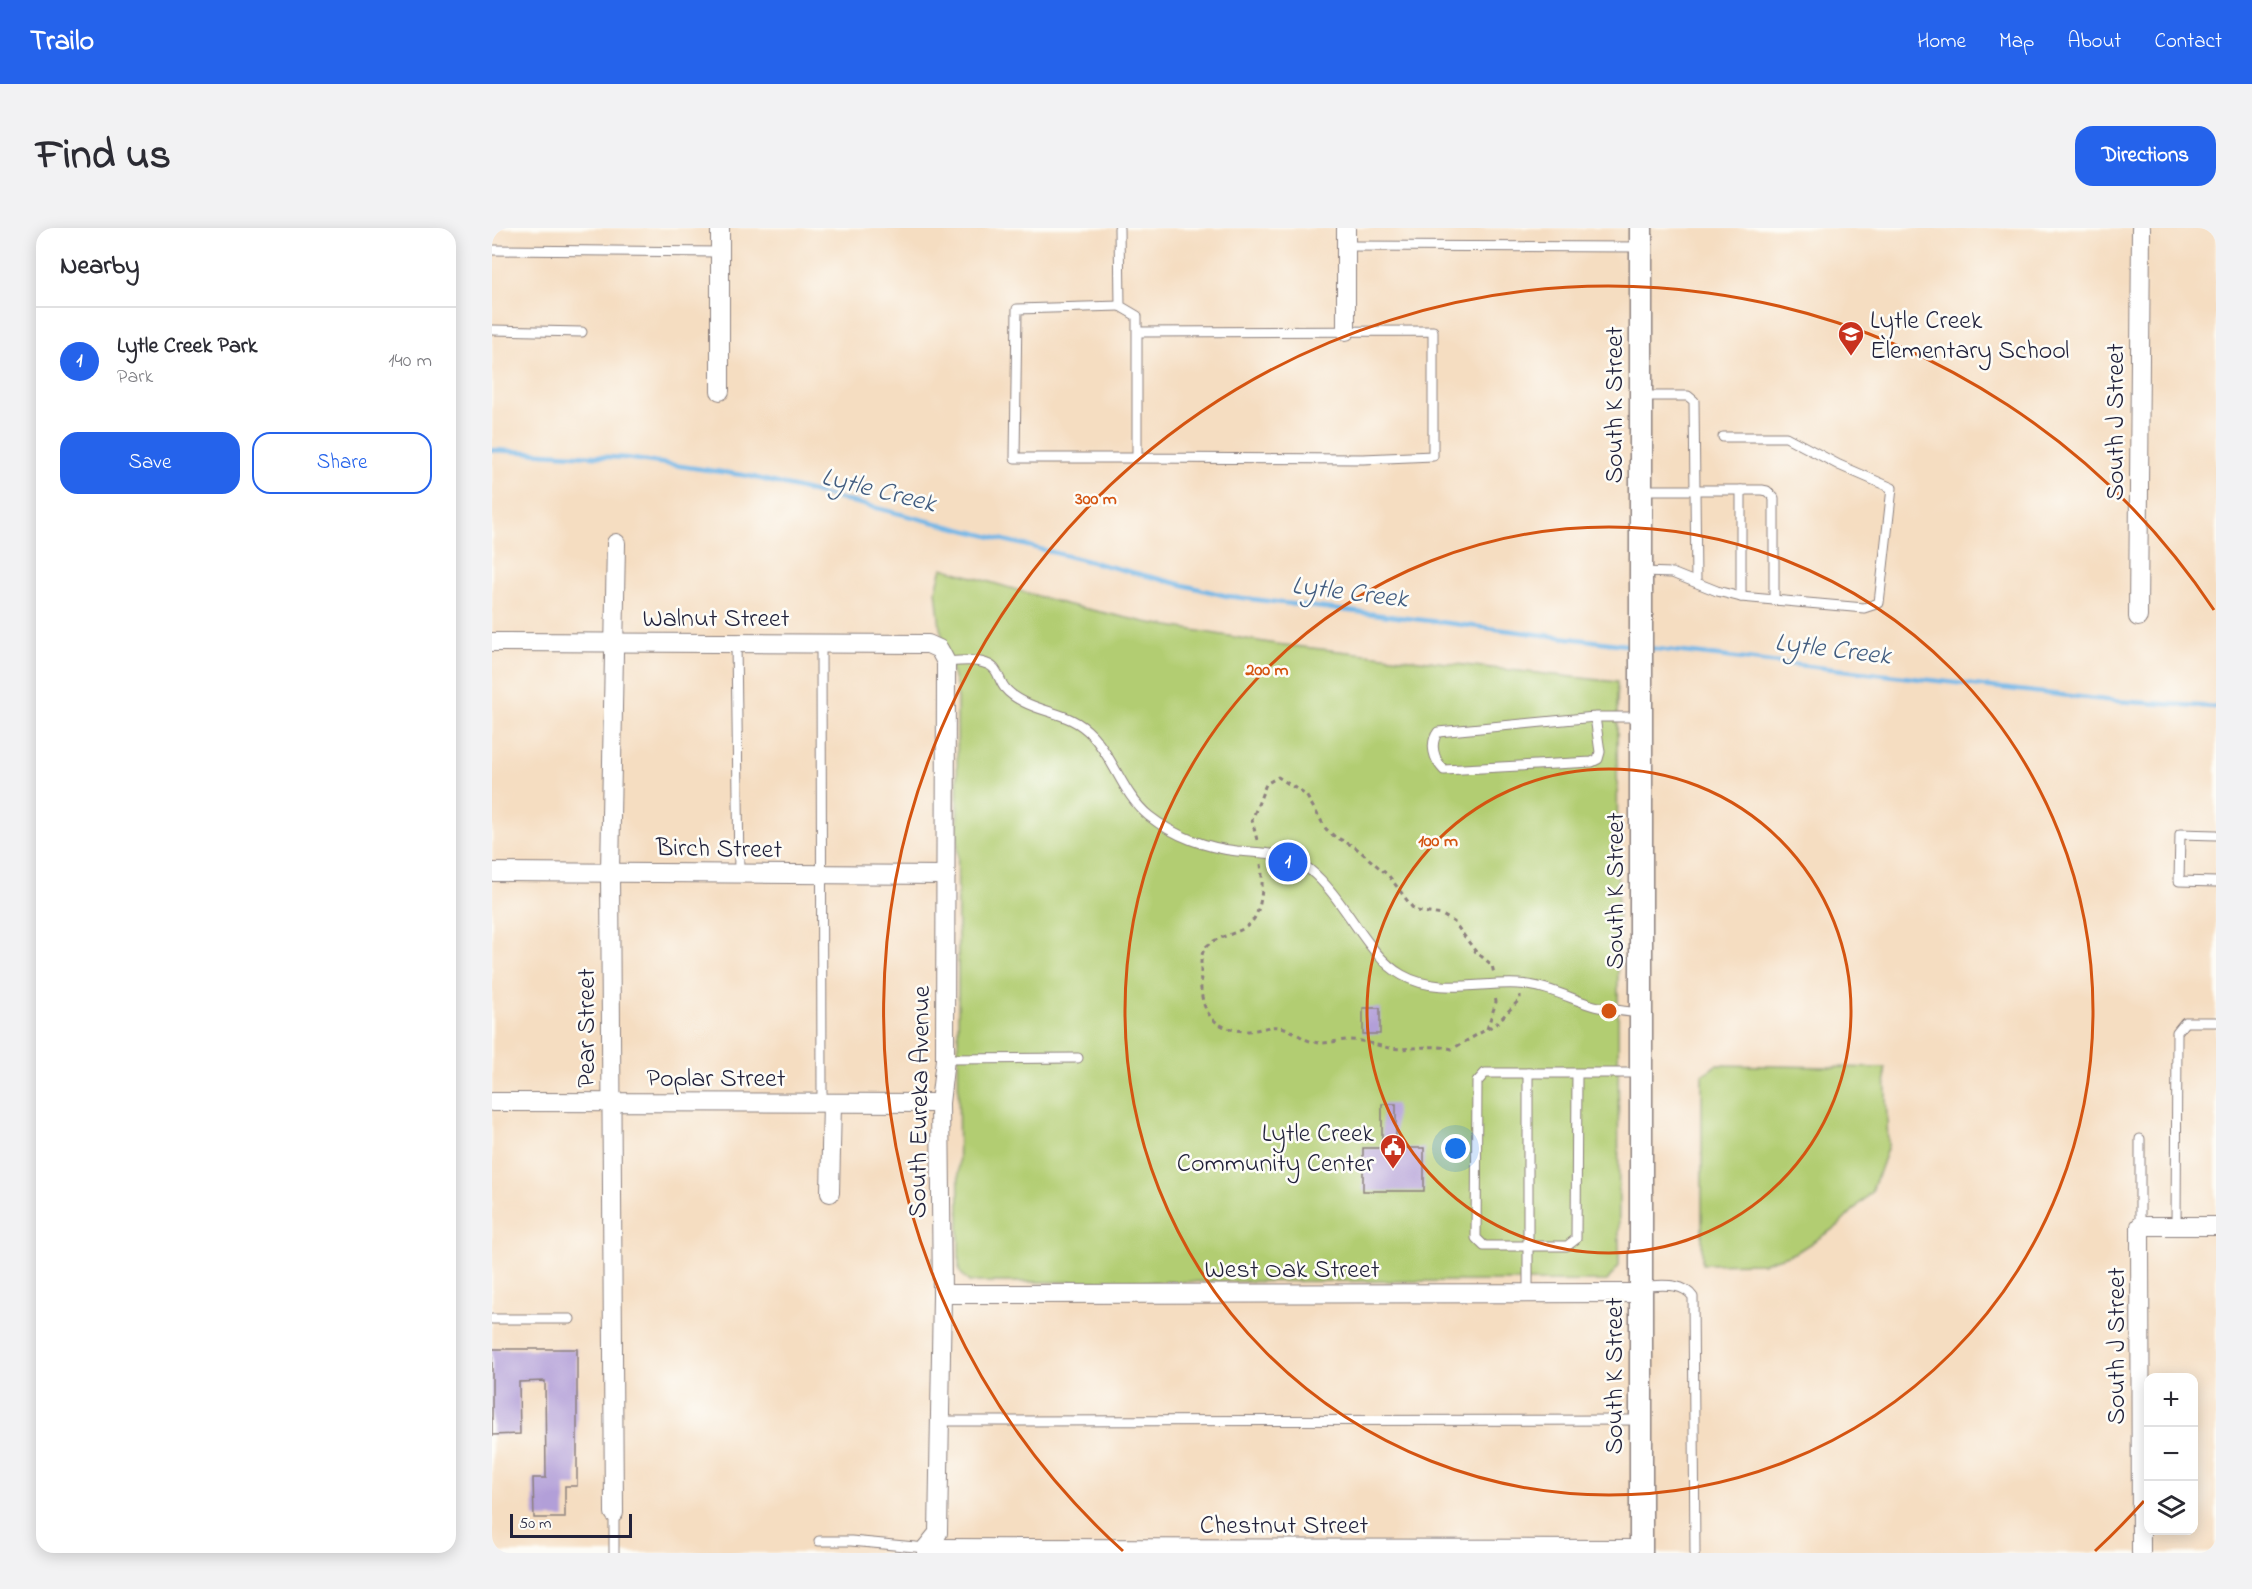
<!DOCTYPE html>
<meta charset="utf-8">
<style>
:root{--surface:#fff;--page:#f2f2f3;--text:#2b2b33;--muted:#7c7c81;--line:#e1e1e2;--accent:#2563eb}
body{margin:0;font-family:"Indie Flower",sans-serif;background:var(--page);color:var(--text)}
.controls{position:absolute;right:18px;bottom:18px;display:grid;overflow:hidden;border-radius:12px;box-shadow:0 3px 15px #0003}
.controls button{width:54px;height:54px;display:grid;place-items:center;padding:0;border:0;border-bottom:2px solid var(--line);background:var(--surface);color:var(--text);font:30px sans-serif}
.scale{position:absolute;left:18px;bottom:15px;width:122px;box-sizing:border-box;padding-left:6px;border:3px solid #22223b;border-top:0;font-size:16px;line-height:21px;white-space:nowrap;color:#22223b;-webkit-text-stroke:4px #fdfcf7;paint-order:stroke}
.you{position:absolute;left:964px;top:921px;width:21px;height:21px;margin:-15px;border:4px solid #fff;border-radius:50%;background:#1a73e8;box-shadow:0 0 0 9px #1a73e833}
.badge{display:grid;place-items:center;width:39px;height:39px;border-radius:50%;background:var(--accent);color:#fff;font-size:20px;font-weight:700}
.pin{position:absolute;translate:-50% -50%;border:3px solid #fff;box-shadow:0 2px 6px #0006}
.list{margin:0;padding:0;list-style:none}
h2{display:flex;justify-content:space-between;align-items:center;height:78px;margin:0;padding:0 24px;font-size:26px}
h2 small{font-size:20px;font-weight:400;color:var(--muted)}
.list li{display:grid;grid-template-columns:39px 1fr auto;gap:18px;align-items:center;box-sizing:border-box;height:108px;padding:0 24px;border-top:2px solid var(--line)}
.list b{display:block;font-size:22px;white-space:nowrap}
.list p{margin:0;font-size:20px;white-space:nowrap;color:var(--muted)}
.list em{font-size:20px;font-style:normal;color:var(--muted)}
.actions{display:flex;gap:12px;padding:18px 24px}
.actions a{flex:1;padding:14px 0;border:2px solid var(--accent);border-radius:18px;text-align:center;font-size:21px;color:var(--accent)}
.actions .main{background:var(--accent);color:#fff}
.icon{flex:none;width:33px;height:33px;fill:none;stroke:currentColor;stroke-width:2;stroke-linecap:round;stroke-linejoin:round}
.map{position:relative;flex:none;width:1724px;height:1325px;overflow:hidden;border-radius:18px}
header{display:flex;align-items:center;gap:36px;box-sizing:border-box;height:84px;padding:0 30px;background:var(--accent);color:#fff}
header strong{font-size:28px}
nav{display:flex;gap:33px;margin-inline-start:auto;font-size:21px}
.intro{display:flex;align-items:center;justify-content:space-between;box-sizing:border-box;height:144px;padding:0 36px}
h1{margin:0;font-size:42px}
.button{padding:15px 27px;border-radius:18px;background:var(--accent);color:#fff;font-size:21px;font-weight:700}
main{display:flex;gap:36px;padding:0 36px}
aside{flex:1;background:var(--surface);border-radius:18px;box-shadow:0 3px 15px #0003}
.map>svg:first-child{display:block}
.green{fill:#b2cd72;stroke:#6a7856;stroke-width:1.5}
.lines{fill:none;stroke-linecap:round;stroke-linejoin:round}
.stream{stroke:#71b6e7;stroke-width:4.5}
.building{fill:#b29fd8}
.service-casing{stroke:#8c807e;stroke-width:11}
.minor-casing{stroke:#8c807e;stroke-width:20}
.tertiary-casing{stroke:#8c807e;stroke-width:25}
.path{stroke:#8c807e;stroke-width:3;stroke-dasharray:4.5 4.5;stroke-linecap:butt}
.service{stroke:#fff;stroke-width:9}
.minor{stroke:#fff;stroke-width:18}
.tertiary{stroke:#fff;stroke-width:22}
.ring{fill:none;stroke:#d45411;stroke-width:3}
.labels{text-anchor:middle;stroke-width:5;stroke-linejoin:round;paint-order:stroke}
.poi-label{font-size:26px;fill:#22223b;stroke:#fdfcf7;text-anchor:start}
.street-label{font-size:26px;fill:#22223b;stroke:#fdfcf7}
.water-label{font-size:27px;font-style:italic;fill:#425d80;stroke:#fdfcf7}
.centre{fill:#d45411;stroke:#fdfcf7;stroke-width:3}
.ring-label{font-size:18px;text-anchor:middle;font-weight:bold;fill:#d45411;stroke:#fdfcf7;stroke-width:5;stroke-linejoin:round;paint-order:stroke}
</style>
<header>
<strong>Trailo</strong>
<nav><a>Home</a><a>Map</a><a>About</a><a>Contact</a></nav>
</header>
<div class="intro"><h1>Find us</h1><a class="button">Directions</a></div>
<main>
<aside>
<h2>Nearby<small></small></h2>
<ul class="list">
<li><span class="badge">1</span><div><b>Lytle Creek Park</b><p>Park</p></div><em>140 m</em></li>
</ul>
<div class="actions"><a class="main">Save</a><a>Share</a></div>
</aside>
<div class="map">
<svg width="1724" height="1325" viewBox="0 0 1724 1325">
<rect width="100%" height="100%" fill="#fdfcf7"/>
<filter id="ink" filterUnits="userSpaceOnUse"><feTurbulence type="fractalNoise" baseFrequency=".0167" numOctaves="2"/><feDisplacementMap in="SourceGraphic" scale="12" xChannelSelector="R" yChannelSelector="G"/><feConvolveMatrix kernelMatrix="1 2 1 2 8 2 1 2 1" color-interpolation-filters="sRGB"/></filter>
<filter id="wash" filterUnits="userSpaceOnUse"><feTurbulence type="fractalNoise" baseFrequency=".008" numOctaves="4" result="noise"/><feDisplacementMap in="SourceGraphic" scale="24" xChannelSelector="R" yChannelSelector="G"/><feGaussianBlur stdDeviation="1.35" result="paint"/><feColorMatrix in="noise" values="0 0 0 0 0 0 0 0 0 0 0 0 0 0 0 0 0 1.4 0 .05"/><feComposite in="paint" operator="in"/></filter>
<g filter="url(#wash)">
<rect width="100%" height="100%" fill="#f5ddc1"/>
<!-- green -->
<g class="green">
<polygon points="450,340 573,376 653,394 784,416 1125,454 1127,1038 1115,1053 477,1054 467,1043 465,461 448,400 444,362"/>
<polygon points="1225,837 1393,840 1396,918 1380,963 1346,998 1305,1024 1271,1035 1210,1036 1210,847"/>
</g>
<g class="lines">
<!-- stream -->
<g class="stream">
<polyline points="0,222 134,230 257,248 735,368 1142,418"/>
<polyline points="1156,420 1622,473 1724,479"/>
</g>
</g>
<g id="blocks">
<!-- building -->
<g class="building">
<rect x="871" y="780" width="17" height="26"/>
<polygon points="890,876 904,876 904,920 932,920 932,963 871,963 871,920 890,920"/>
<polygon points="0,1121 85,1121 85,1258 73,1258 73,1290 42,1290 41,1250 54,1250 53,1153 27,1154 28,1206 0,1207"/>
</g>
</g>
</g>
<g filter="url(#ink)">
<use href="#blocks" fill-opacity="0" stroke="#8c807e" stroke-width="1.5"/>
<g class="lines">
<!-- service casing -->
<g class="service-casing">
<g id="service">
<polyline points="627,0 628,78 645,88 645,230 871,231 941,228 941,103 645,104"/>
<polyline points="854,18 1149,19"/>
<polyline points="0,22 228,24"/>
<polyline points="628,78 525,81 523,230 645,230"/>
<polyline points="0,102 90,104"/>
<polyline points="1150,168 1196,168 1202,173 1204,354"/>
<polyline points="1150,262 1270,262 1275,263 1282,270 1282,372"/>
<polyline points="1249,262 1249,369"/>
<polyline points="1150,344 1180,345 1225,363 1249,369 1372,380 1387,375 1400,260 1347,237 1294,209 1231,209"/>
<polyline points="244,415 247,645"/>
<polyline points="329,416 330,875"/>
<path d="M454,434c13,-1 28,-3 41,2 12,4 11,16 18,24 4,5 13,11 19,14 23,12 48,11 68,33 23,25 31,60 57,81 25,20 58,32 88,35 26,2 52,1 73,19 35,28 56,85 92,105 35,20 78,7 116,9 25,1 47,12 70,20 17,6 36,7 53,9"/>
<path d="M1103,489l5,35 -2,7 -6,3 -148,8c-10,-10 -15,-26 -6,-38l157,-15h45"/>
<polyline points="1724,607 1688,606 1687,653 1724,654"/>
<polyline points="453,831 586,830"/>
<path d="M1085,845l-1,166 -9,7h-83l-8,-8 1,-156 8,-9c51,0 103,0 155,0"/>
<polyline points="1648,998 1648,911"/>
<polyline points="1684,998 1685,804 1693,794 1724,794"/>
<path d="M1150,1058c17,0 40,-5 51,11l2,256"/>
<polyline points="1036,1065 1036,845"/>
<polyline points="0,1091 78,1091"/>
<polyline points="448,1193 1148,1192"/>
<polyline points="122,1285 122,1325"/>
<polyline points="327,1313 359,1313 434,1320"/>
</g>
</g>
<!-- minor casing -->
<g class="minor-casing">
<g id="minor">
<polyline points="854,103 854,0"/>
<polyline points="228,163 228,0"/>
<polyline points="1646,389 1649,0"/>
<polyline points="0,414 436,416 447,421 454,434 453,831 448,875 450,1066 446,1305 434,1320 434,1325"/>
<polyline points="0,644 454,647"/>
<polyline points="0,874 448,875"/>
<polyline points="338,965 340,875"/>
<polyline points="450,1066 1150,1065"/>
<polyline points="122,1285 118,644 124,315"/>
<polyline points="434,1320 1149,1321"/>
<polyline points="1649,1325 1648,998 1724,998"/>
</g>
</g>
<!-- tertiary casing -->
<g class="tertiary-casing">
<polyline id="tertiary" points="1149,0 1149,1325"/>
</g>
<!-- path -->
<g class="path">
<polyline points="765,612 760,592 774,556 786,549 814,567 834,601 842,608 863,619 897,648 920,679 925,683 950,687 962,694 984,724 1000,737 1002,746"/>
<path d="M769,636c2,17 2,38 -6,53 -10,19 -37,16 -50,31 -5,7 -4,18 -4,26 -2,31 7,55 43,57 12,1 24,-6 36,-4 11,1 21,12 33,15 12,3 24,-2 36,-2 14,0 26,5 40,8 23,3 40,-5 63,1l44,-25 24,-25v-4"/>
<polyline points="995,801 1004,774 1003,768"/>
</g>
<!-- service -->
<use href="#service" class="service"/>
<!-- minor -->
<use href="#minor" class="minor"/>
<!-- tertiary -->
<use href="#tertiary" class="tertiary"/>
</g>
</g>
<!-- distance rings -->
<g class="ring">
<circle cx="1117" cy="783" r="242"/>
<circle cx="1117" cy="783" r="484"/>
<path d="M1652 1273A726 726 0 0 1 1603 1323M631 1323A726 726 0 1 1 1722 382"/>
</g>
<!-- icons -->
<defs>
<g id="school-pin" transform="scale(1.35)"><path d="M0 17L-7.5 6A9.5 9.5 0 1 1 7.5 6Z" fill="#c8321e" stroke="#fdfcf7"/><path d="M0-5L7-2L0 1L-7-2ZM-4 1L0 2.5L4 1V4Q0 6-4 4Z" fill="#fff"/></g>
<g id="civic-pin" transform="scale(1.35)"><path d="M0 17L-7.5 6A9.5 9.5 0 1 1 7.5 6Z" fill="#c8321e" stroke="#fdfcf7"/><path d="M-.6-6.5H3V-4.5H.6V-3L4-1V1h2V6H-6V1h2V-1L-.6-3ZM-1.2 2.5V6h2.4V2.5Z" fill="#fff"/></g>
</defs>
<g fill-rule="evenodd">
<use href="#school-pin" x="1359" y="106"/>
<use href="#civic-pin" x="901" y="919"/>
</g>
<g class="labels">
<!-- poi labels -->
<g class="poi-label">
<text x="1378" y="100">Lytle Creek<tspan x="1378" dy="30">Elementary School</tspan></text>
<text x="882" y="913" text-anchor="end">Lytle Creek<tspan x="882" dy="30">Community Center</tspan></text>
</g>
<!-- street labels -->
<g class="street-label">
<text transform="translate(1121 177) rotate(-90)" y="9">South K Street</text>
<text transform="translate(1622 194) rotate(-90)" y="9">South J Street</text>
<text x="224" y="398">Walnut Street</text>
<text transform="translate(227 619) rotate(1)" y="9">Birch Street</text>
<text transform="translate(1122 663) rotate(-90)" y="9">South K Street</text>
<text transform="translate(93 800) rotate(-90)" y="9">Pear Street</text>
<text x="224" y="858">Poplar Street</text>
<text transform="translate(426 874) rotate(-89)" y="9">South Eureka Avenue</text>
<text x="800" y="1049">West Oak Street</text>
<text transform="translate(1623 1118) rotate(-90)" y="9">South J Street</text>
<text transform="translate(1121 1148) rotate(-90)" y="9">South K Street</text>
<text x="792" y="1305">Chestnut Street</text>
</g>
<!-- water labels -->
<g class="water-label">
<text transform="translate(387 261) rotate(14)" y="9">Lytle Creek</text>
<text transform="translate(858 363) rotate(7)" y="9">Lytle Creek</text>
<text transform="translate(1341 420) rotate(7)" y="9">Lytle Creek</text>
</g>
</g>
<circle cx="1117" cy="783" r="9" class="centre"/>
<g class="ring-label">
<text x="604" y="276">300 m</text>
<text x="775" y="447">200 m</text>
<text x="946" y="618">100 m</text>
</g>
</svg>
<div class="controls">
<button>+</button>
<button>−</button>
<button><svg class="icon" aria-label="layers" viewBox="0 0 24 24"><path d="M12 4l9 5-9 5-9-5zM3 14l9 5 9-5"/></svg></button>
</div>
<div class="scale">50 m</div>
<div class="you"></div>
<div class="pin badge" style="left:796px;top:634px">1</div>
</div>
</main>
